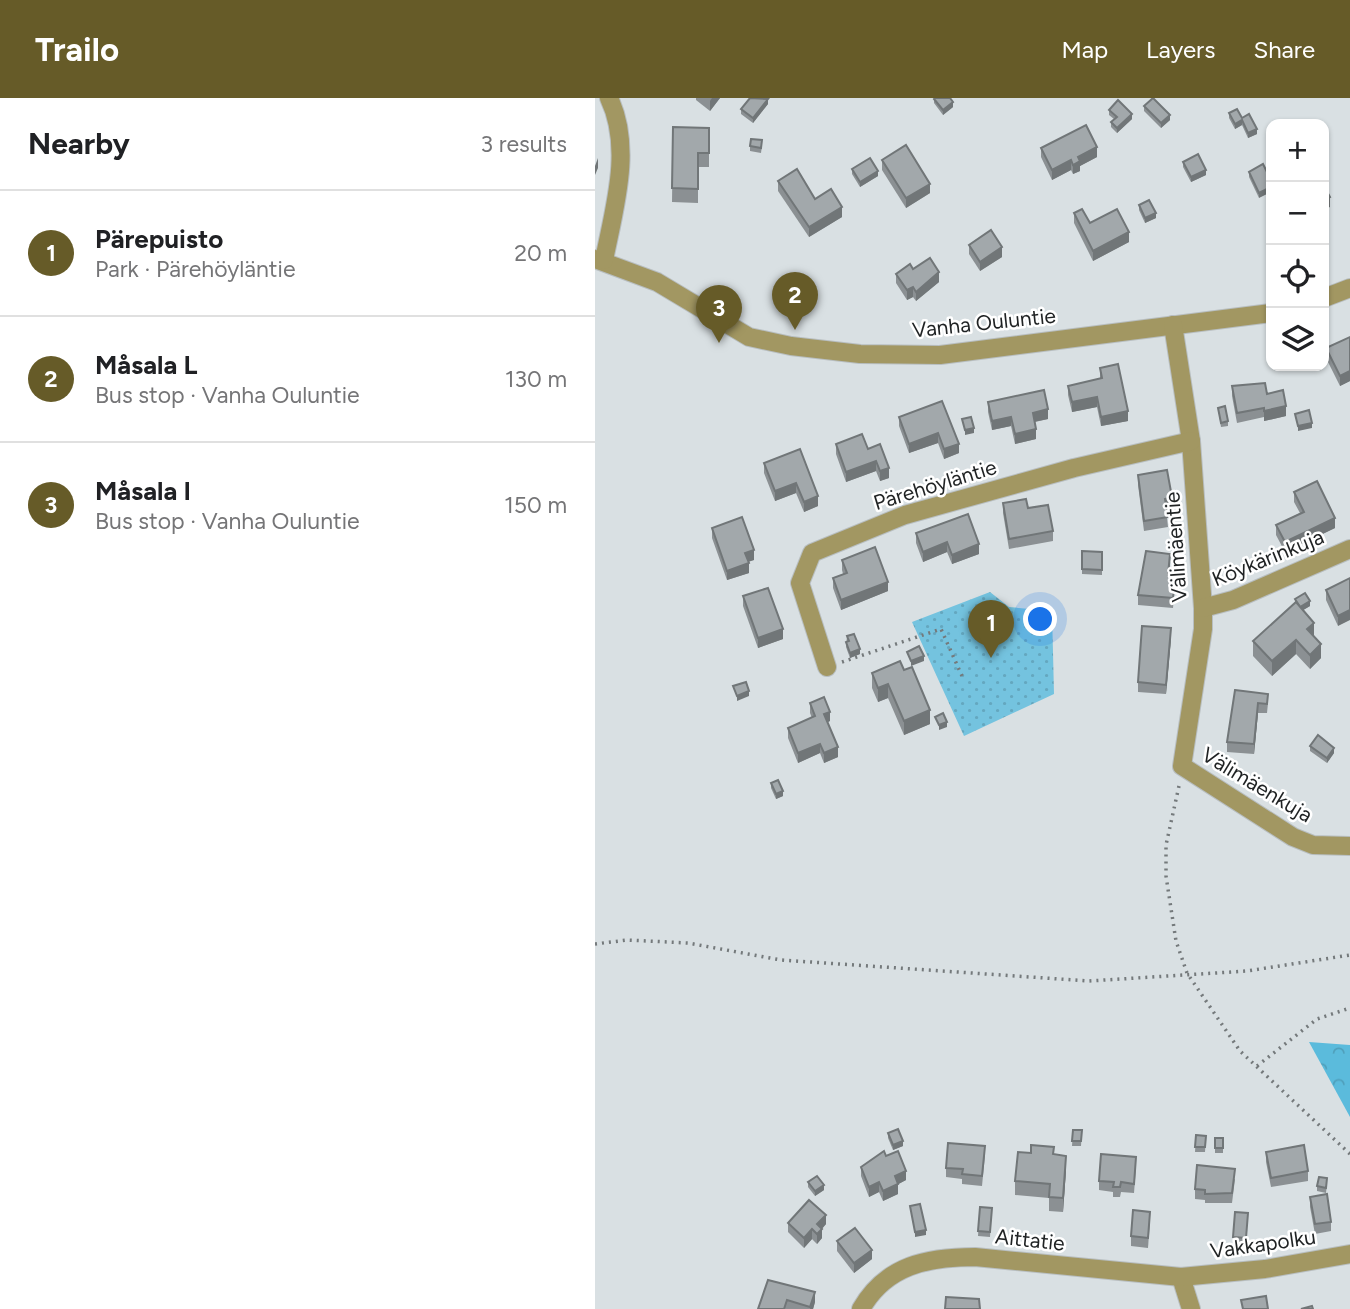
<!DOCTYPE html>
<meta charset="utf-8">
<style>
:root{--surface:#fff;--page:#f2f2f2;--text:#202124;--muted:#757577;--line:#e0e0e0;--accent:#665b28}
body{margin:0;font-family:Figtree,sans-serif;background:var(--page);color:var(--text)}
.controls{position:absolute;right:21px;top:21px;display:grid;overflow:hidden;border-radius:14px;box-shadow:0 2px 5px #0004}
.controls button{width:63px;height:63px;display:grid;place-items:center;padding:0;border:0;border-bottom:2px solid var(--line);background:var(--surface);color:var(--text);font:35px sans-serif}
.you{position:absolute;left:446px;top:522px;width:24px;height:24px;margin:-18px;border:5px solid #fff;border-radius:50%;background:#1a73e8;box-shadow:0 0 0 10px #1a73e833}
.badge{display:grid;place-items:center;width:46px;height:46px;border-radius:50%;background:var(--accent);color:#fff;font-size:23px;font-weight:700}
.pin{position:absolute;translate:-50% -58px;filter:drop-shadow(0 2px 4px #0008)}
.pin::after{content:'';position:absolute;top:37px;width:24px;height:21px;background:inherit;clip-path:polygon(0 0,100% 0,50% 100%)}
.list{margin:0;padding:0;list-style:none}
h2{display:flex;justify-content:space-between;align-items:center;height:91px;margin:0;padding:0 28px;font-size:30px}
h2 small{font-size:23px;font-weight:400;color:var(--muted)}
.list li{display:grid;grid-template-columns:46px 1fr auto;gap:21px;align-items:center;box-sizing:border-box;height:126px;padding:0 28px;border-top:2px solid var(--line)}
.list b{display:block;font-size:26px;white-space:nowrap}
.list p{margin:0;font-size:23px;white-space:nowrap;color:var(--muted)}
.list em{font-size:23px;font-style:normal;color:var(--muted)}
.icon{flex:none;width:38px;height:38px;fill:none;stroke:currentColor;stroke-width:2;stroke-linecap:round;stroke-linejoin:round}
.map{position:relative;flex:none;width:755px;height:1211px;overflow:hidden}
header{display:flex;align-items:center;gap:42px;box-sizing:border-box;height:98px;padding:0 35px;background:var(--accent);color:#fff}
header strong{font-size:33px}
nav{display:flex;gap:38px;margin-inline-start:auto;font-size:24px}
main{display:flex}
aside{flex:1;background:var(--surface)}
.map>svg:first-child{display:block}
.forest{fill:url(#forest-crowns)}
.park{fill:url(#park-dots)}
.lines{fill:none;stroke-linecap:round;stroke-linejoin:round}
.minor-casing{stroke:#b8bec0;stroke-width:20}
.path{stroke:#74797b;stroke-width:3.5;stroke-dasharray:2 5;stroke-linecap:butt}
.minor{stroke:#a29762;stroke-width:18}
.wall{fill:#8b9093}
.shaded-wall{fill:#717678}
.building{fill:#a2a8ab;stroke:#717678;stroke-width:2}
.labels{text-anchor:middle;stroke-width:5;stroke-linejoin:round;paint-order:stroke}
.street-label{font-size:21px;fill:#1f2223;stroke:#fff}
</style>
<header>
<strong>Trailo</strong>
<nav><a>Map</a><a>Layers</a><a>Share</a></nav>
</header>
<main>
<aside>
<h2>Nearby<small>3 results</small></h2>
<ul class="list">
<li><span class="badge">1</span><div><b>Pärepuisto</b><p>Park · Pärehöyläntie</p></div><em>20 m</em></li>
<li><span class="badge">2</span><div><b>Måsala L</b><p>Bus stop · Vanha Ouluntie</p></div><em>130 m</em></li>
<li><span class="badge">3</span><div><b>Måsala I</b><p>Bus stop · Vanha Ouluntie</p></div><em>150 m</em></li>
</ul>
</aside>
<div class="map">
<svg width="755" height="1211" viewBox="0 0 755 1211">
<defs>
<pattern id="forest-crowns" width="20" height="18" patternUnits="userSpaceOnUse" patternTransform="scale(1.75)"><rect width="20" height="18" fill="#5bbbdc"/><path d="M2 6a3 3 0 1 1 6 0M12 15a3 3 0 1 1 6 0" fill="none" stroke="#4fa0bc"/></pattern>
<pattern id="park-dots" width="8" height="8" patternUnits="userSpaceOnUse" patternTransform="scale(1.75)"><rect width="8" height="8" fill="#74c3df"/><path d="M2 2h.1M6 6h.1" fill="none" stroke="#64a7bf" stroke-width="1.8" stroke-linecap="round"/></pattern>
</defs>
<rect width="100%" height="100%" fill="#d9e0e3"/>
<!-- forest -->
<polygon class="forest" points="714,944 755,947 755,1019"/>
<!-- park -->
<polygon class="park" points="395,494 414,509 457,513 459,596 369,638 317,524"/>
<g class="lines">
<!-- minor casing -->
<g class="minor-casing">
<g id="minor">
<polyline points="0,161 62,184 154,239 196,248 265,256 345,257 676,215"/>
<path d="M9,162c10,-51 29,-112 5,-162"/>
<polyline points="729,200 755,190"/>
<polyline points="578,227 596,343 608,510 608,531 587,668 698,739 718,747 755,748"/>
<polyline points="608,510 638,502 755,451"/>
<polyline points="232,569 205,485 217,455 310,417 479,370 596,343"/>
<polyline points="586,1179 596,1211"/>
<path d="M266,1211c25,-44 67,-52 114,-52l206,20 84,-8 85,-15"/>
</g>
</g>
<!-- path -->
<g class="path">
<polyline points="247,564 346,531 367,578"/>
<polyline points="584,688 571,747 571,778 581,843 592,875 645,953 755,1056"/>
<polyline points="0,846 32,842 93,845 186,862 494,883 652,873 755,857"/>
<polyline points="662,968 722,921 755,910"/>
</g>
<!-- minor -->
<use href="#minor" class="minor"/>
</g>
<!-- wall -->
<g class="wall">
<polygon points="101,0 125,0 115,13 101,2"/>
<polygon points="339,1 358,9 348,17 339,5"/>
<polygon points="173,6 158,25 146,16 146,11"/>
<polygon points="549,8 575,22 566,30 549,13"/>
<polygon points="514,12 537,21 522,35 516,29 516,24 519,21 514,17"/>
<polygon points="634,15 647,20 662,36 653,40 647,27 640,31 634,20"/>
<polygon points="78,29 114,30 114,69 103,69 103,105 77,104"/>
<polygon points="167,47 166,55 155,53 155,48"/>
<polygon points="446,50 502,59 485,68 485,73 478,76 476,72 457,82 446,59"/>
<polygon points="287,62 335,95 311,110 287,72"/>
<polygon points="588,64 611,77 596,84 588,69"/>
<polygon points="668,66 664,100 654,79 654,74"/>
<polygon points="257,71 283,78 265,89 257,76"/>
<polygon points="183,83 220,101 247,119 214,139 183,93"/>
<polygon points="544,107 561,120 550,125 544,112"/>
<polygon points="479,115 495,125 534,144 498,163 479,125"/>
<polygon points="374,147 407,159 385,173 374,156"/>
<polygon points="318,171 344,184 321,203 318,199 312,202 301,185 301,176"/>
<polygon points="731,250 755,283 745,288 731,260"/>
<polygon points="505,270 533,323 506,328 502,309 477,314 473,297 473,288 505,281"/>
<polygon points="637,288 672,296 691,318 669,323 669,319 642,325 637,298"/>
<polygon points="347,303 364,355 349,361 343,345 314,355 304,328 304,319"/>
<polygon points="393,304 453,321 440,324 441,341 420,346 416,328 397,332 393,314"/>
<polygon points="623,310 633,323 633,328 626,329"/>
<polygon points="241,346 273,351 294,380 285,383 281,373 251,384 241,356"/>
<polygon points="205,351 223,408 209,414 201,395 180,403 169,375 169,365"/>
<polygon points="543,377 577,409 571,410 573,429 549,433 543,387"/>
<polygon points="699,394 740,430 690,454 681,437 681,427 705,415 699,404"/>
<polygon points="408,405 433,410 458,433 458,443 414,451 408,415"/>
<polygon points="117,430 159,462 153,463 154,475 132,482 117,440"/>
<polygon points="321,435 384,456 357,466 352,454 328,464 321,445"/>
<polygon points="487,453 507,454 507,477 487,476"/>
<polygon points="247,462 293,493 246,512 238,490 238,480 248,476 247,472"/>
<polygon points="575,466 574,477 580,488 578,510 543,507 543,497"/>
<polygon points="755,480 743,528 731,502 731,492"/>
<polygon points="148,498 188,541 163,550 148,508"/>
<polygon points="700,501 715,508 708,512 719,539 726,560 715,571 701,556 677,578 658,558 658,543 700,505"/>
<polygon points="252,538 265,556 255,560 251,549"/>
<polygon points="576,540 571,596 543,594 543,584"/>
<polygon points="305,563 335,626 309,637 293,600 283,604 277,590 277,575"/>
<polygon points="640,592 673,605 672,615 663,615 659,656 632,654 632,644"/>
<polygon points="215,605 235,623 232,624 243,659 229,665 225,655 203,665 193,640 193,630 217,620 215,615"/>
<polygon points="715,648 739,655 732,665 715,653"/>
<polygon points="176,685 188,698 181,701 176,690"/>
<polygon points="478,1032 487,1032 486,1048 477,1048"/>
<polygon points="293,1035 308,1048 298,1052 293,1040"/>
<polygon points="601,1037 611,1038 610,1054 600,1054"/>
<rect x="620" y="1040" width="8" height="15"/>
<polygon points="671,1054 713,1073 713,1083 676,1089 671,1064"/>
<polygon points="459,1056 471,1072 468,1114 454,1113 454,1100 420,1097 420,1083"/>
<polygon points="390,1057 387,1088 367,1086 367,1081 351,1079 351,1070"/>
<polygon points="291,1058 311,1082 303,1086 303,1096 288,1103 284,1094 274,1099 266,1078 266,1069"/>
<polygon points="541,1069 539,1095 526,1094 525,1099 518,1099 518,1094 504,1092 504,1083"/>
<polygon points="640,1081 637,1105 610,1105 610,1102 600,1101 600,1091"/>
<polygon points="213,1084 229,1092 220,1098 213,1089"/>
<polygon points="732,1085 731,1095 722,1093 722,1088"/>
<polygon points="715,1099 736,1124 736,1133 720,1136 715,1109"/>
<polygon points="385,1109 397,1110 395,1139 383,1138"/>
<polygon points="640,1114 653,1115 651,1145 638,1144"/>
<polygon points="555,1123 553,1150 536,1148 536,1138"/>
<polygon points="193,1125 231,1126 227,1131 227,1140 222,1146 217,1141 209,1150 193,1134"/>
<polygon points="242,1143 277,1161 259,1175 242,1153"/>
<polygon points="173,1182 220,1204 218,1211 163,1211"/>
</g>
<!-- shaded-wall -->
<g class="shaded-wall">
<polygon points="117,0 125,0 115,13 115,3"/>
<polygon points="173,1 173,6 158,25 158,20"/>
<polygon points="358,4 358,9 348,17 348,12"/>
<polygon points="537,16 537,21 522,35 522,30"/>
<polygon points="575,17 575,22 566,30 566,25"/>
<polygon points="647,22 647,27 640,31 640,26"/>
<polygon points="662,31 662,36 653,40 653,35"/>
<polygon points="502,49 502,59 485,68 485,73 478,76 478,67 483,59"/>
<polygon points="3,60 3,70 0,77 0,68"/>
<polygon points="476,62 476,72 457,82 457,72"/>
<polygon points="611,72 611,77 596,84 596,79"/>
<polygon points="283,73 283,78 265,89 265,84"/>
<polygon points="335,86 335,95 311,110 311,100"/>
<polygon points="676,89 676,94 664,100 664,95"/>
<polygon points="735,99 735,109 729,112 729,102"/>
<polygon points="247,109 247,119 214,139 214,129"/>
<polygon points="561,115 561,120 550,125 550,120"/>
<polygon points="534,134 534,144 498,163 498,153"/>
<polygon points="407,149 407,159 385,173 385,164"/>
<polygon points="344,174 344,184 321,203 321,194"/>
<polygon points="318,189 318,199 312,202 312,192"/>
<polygon points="755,273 755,283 745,288 745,278"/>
<polygon points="502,299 502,309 477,314 477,304"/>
<polygon points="691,308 691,318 669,323 669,313"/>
<polygon points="453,311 453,321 438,324 438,315"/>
<polygon points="533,313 533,323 506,328 506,319"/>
<polygon points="416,319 416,328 397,332 397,323"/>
<polygon points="717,325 717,330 703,333 703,328"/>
<polygon points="379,330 379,335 370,337 370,332"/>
<polygon points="441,331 441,341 420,346 420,336"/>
<polygon points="343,335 343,345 314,355 314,346"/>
<polygon points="364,346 364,355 349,361 349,351"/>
<polygon points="281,363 281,373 251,384 251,374"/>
<polygon points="294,370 294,380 285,383 285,373"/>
<polygon points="201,385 201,395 180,403 180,393"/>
<polygon points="223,398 223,408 209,414 209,404"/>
<polygon points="577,399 577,409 570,411 570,401"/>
<polygon points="740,420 740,430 690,454 690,444"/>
<polygon points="352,444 352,454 328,464 328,454"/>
<polygon points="384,446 384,456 357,466 357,457"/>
<polygon points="159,452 159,462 150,465 150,455"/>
<polygon points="154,465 154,475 132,482 132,473"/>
<polygon points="293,484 293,493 246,512 246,502"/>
<polygon points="715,503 715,508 705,514 705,509"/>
<polygon points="755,512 755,522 743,528 743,518"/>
<polygon points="719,525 719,539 712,531"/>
<polygon points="576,530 576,540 571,596 571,587"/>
<polygon points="188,531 188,541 163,550 163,540"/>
<polygon points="701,542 701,556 677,578 677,563"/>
<polygon points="726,546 726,560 715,571 715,557"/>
<polygon points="265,551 265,556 255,560 255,555"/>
<polygon points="329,558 329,563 316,568 316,563"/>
<polygon points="293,586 293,600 283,604 283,590"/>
<polygon points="154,593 154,598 142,603 142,598"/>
<polygon points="663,605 663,615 659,656 659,646"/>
<polygon points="335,612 335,626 309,637 309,623"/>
<polygon points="235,614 235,623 229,626 229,616"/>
<polygon points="352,624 352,629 344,632 344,627"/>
<polygon points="225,646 225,655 203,665 203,655"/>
<polygon points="243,649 243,659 229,665 229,655"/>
<polygon points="739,650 739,655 732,665 732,660"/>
<polygon points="188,693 188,698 181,701 181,696"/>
<polygon points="308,1043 308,1048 298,1052 298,1047"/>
<polygon points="471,1058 471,1072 468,1114 468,1100"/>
<polygon points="311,1073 311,1082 300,1088 300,1078"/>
<polygon points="284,1084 284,1094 274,1099 274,1089"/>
<polygon points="303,1086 303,1096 288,1103 288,1093"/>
<polygon points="229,1087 229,1092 220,1098 220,1093"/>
<polygon points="231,1117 231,1126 222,1136 222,1126"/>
<polygon points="217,1131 217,1141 209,1150 209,1140"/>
<polygon points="227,1131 227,1140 222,1146 222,1136"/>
<polygon points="331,1132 331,1137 320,1139 320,1134"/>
<polygon points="277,1152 277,1161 259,1175 259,1165"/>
<polygon points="220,1194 220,1204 218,1211 215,1211"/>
</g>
<!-- building -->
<g class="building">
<polygon points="155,0 173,1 158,20 146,11"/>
<polygon points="340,0 355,0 358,4 348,12 339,1"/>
<polygon points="558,0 575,17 566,25 549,8"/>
<polygon points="523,2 537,16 522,30 516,24 522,19 514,12"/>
<polygon points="642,11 647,20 654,16 662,31 653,35 647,22 640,26 634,15"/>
<polygon points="491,27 502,49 483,59 485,63 478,67 476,62 457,72 446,50"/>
<polygon points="78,29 114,30 114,55 103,55 103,91 77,90"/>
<polygon points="156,41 167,42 166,50 155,48"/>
<polygon points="311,47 335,86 311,100 287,62"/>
<polygon points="603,56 611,72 596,79 588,64"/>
<polygon points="275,60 283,73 265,84 257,71"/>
<polygon points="668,66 676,82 676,89 664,95 654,74"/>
<polygon points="202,71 220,101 236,91 247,109 214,129 183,83"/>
<polygon points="729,88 735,99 729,102"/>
<polygon points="554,102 561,115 550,120 544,107"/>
<polygon points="487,111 495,125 522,111 534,134 498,153 479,115"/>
<polygon points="396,132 407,149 385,164 374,147"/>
<polygon points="335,160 344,174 321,194 318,189 312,192 301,176 315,166 318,171"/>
<polygon points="755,239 755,273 745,278 731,250"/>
<polygon points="523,266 533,313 506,319 502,299 477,304 473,288 507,280 505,270"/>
<polygon points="670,285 672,296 688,292 691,308 669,313 669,310 642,315 637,288"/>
<polygon points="449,292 453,311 438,315 441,331 420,336 416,319 397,323 393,304"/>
<polygon points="347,303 364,346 349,351 343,335 314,346 304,319"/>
<polygon points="630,308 633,323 626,325 623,310"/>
<polygon points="714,312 717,325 703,328 700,316"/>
<polygon points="376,319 379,330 370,332 367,321"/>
<polygon points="267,336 273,351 285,346 294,370 285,373 281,363 251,374 241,346"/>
<polygon points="205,351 223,398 209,404 201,385 180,393 169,365"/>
<polygon points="572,372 577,399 570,401 573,419 549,423 543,377"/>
<polygon points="722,383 740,420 690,444 681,427 709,414 699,394"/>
<polygon points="431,401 433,410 453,407 458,433 414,441 408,405"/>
<polygon points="373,416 384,446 357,457 352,444 328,454 321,435"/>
<polygon points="147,419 159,452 150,455 154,465 132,473 117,430"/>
<polygon points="280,449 293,484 246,502 238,480 252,475 247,462"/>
<polygon points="487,453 507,454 507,472 487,471"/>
<polygon points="551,453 575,456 573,477 580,478 578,500 543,497"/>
<polygon points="755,480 755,512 743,518 731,492"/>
<polygon points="173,490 188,531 163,540 148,498"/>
<polygon points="710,495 715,503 705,509 700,501"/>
<polygon points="701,504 719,525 712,531 726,546 715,557 701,542 677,563 658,543"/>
<polygon points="547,528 576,530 571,587 543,584"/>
<polygon points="259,536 265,551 255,555 251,544 254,543 252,538"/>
<polygon points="324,548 329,558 316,563 312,554"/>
<polygon points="305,563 309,572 317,569 335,612 309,623 293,586 283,590 277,575"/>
<polygon points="151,584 154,593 142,598 138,588"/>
<polygon points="640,592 673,596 672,606 663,605 659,646 632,644"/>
<polygon points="229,599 235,614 229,616 243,649 229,655 225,646 203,655 193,630 220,618 215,605"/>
<polygon points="348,615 352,624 344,627 340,619"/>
<polygon points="723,637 739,650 732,660 715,648"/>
<polygon points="183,682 188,693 181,696 176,685"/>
<polygon points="303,1031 308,1043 298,1047 293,1035"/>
<polygon points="478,1032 487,1032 486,1043 477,1043"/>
<polygon points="601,1037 611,1038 610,1049 600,1049"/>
<rect x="620" y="1040" width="8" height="10"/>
<polygon points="353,1045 390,1048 387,1078 367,1076 368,1071 351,1070"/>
<polygon points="436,1047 459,1049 458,1056 471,1058 468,1100 454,1099 455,1086 420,1083 423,1054 436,1055"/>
<polygon points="709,1047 713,1073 676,1080 671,1054"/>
<polygon points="289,1053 291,1058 303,1053 311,1073 300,1078 303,1086 288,1093 284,1084 274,1089 266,1069"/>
<polygon points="506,1056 541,1059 539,1086 526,1084 525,1089 518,1089 519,1084 504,1083"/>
<polygon points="602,1067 640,1071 637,1095 610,1096 610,1092 600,1091"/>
<polygon points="222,1078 229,1087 220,1093 213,1084"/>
<polygon points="724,1079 732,1080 731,1090 722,1088"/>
<polygon points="732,1096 736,1124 720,1126 715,1099"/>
<polygon points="214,1102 231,1117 222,1126 227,1131 222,1136 217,1131 209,1140 193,1125"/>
<polygon points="325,1106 331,1132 320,1134 315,1108"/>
<polygon points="385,1109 397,1110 395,1134 383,1133"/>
<polygon points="538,1112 555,1114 553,1140 536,1138"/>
<polygon points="640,1114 653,1115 651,1140 638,1139"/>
<polygon points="260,1130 277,1152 259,1165 242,1143"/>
<polygon points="173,1182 220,1194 215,1209 192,1202 189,1211 163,1211"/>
<polygon points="671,1198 673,1211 648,1211 646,1202"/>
<polygon points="351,1199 384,1201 385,1211 350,1211"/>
<polygon points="717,1208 718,1211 706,1211"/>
</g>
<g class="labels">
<!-- street labels -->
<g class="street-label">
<text transform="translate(389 225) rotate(-6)" y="7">Vanha Ouluntie</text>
<text transform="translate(340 387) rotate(-17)" y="7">Pärehöyläntie</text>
<text transform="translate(581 449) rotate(-94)" y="7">Välimäentie</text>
<text transform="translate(673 460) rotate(-22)" y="7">Köykärinkuja</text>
<text transform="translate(662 687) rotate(31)" y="7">Välimäenkuja</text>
<text transform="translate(435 1142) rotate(6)" y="7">Aittatie</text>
<text transform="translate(668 1146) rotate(-8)" y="7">Vakkapolku</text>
</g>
</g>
</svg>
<div class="controls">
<button>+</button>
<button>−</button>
<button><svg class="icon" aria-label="locate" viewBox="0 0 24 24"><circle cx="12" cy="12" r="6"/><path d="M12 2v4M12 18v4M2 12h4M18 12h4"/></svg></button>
<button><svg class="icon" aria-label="layers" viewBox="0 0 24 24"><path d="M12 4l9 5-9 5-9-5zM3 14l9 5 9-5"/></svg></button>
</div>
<div class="you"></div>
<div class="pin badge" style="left:396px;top:560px">1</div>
<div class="pin badge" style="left:200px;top:232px">2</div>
<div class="pin badge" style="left:124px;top:245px">3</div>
</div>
</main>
